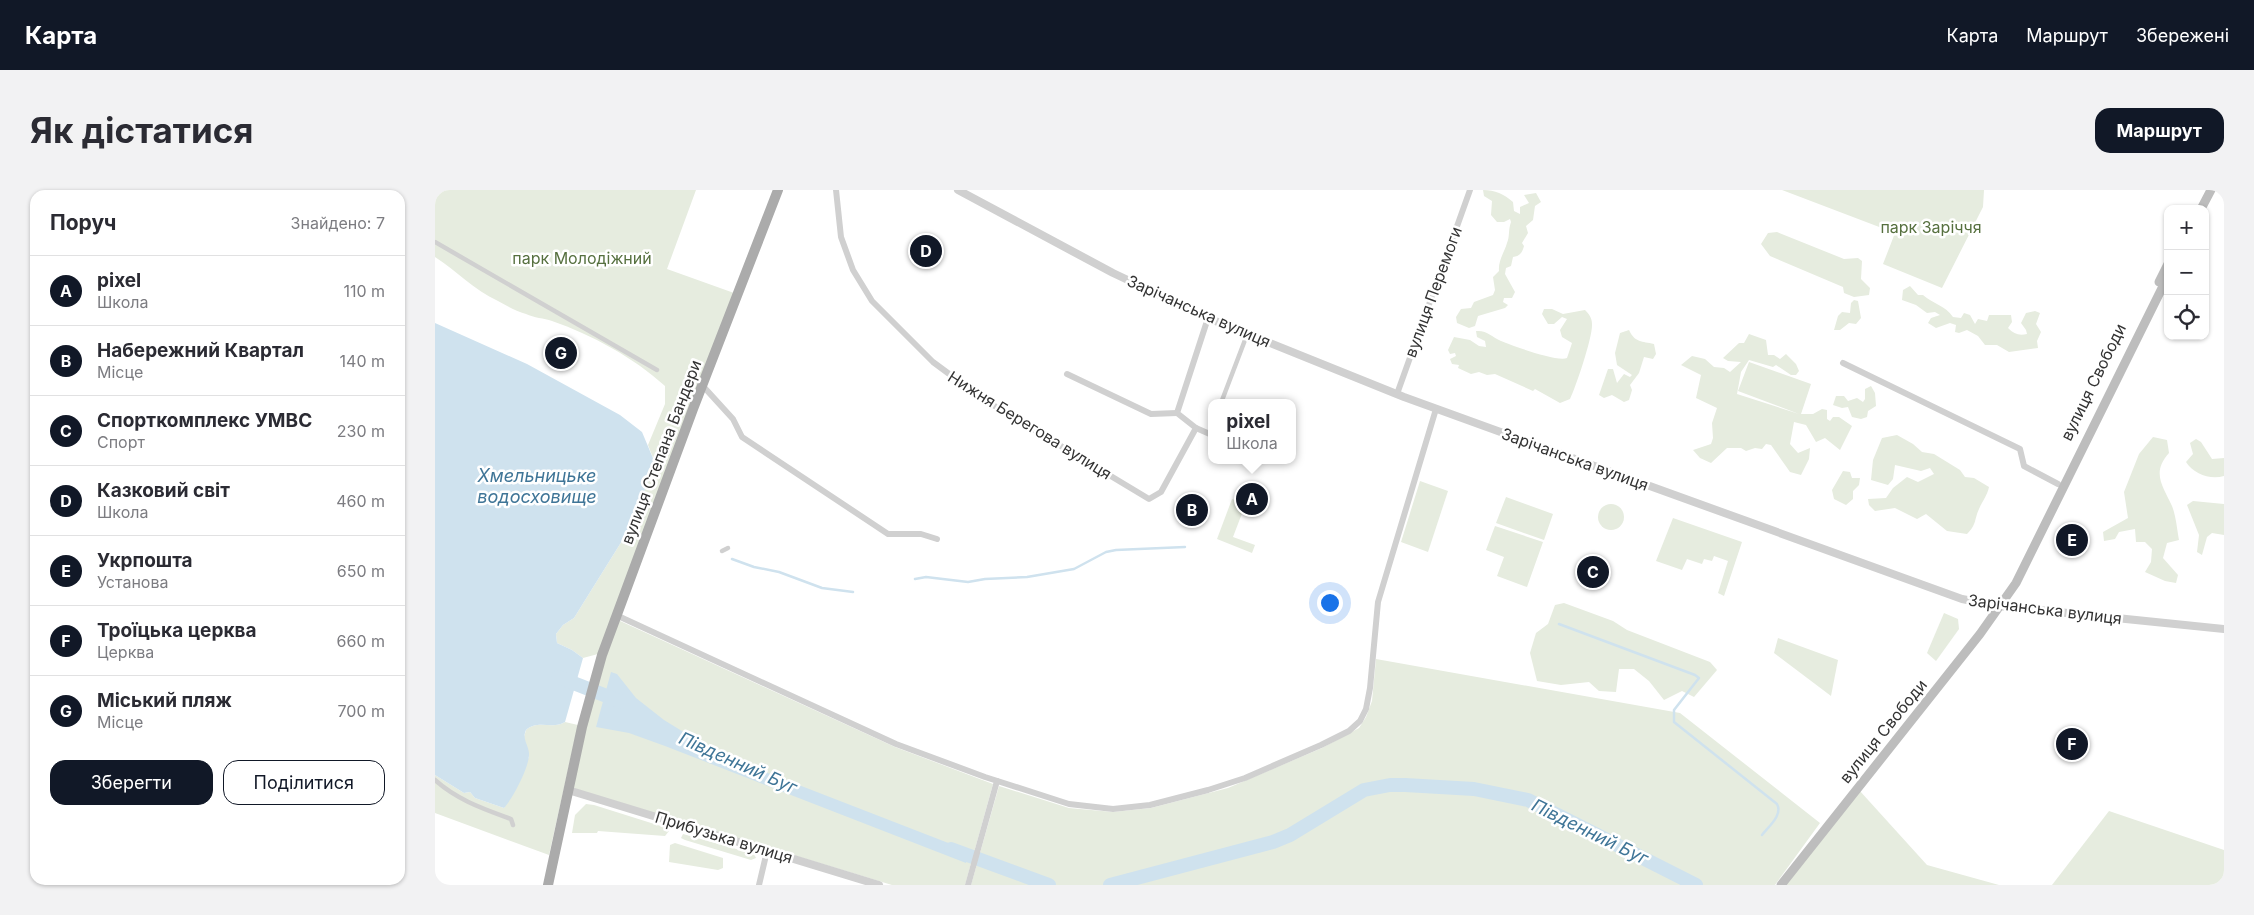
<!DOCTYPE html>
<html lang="uk">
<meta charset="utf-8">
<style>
:root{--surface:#fff;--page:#f2f2f3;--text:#2b2b33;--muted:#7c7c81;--line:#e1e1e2;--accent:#111827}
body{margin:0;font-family:Inter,sans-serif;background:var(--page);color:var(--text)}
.controls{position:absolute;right:15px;top:15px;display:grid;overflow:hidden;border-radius:10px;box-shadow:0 1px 4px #0004}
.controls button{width:45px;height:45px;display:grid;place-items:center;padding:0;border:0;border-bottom:1px solid var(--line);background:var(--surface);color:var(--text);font:25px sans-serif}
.you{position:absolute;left:894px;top:412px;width:18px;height:18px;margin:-12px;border:4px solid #fff;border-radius:50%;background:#1a73e8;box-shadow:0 0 0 8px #1a73e833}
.badge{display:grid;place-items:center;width:32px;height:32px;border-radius:50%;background:var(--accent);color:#fff;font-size:16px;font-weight:700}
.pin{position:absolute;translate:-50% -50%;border:2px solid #fff;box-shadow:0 1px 5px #0006}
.popup{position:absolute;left:773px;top:209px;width:88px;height:65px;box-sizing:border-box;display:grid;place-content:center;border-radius:10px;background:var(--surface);filter:drop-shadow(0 1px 4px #0005);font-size:16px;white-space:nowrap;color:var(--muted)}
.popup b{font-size:19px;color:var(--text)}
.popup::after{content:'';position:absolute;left:50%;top:100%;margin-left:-10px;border:10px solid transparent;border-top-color:var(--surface)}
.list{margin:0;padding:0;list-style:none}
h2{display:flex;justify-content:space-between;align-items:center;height:65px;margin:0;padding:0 20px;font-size:21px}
h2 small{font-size:16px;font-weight:400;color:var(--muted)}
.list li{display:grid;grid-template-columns:32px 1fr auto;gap:15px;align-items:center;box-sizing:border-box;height:70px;padding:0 20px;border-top:1px solid var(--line)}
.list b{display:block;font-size:19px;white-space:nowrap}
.list p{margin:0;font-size:16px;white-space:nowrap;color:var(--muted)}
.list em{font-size:16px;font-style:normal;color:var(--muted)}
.actions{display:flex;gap:10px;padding:15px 20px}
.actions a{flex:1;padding:11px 0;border:1px solid var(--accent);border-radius:15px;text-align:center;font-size:18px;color:var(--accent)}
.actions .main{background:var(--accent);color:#fff}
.icon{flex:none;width:28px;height:28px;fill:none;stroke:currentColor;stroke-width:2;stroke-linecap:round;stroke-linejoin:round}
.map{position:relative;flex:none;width:1789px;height:695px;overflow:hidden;border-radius:15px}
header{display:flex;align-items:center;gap:30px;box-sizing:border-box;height:70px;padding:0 25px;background:var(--accent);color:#fff}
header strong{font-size:24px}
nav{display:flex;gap:28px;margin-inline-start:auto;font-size:18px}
.intro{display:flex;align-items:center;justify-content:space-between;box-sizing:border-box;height:120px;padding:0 30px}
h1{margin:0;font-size:35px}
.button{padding:12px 22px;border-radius:15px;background:var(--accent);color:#fff;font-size:18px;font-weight:700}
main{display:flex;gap:30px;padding:0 30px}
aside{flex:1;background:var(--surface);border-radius:15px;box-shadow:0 1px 4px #0004}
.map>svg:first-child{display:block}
.green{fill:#e6ecdf}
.water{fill:#cfe2ee}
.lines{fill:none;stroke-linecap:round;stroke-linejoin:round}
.stream{stroke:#cfe2ee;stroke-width:2.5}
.river{stroke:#cfe2ee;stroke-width:14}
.pedestrian{stroke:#d0d0d0;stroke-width:4.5}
.minor{stroke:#d0d0d0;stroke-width:6}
.tertiary{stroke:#d0d0d0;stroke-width:8}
.secondary{stroke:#bdbdbd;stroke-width:9}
.primary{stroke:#ababab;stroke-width:10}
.labels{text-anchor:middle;stroke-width:5;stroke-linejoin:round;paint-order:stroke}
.park-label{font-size:16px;fill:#56703f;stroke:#fff}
.street-label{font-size:16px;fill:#333;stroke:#fff}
.water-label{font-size:18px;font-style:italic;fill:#3f7597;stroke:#fff}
</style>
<header>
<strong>Карта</strong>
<nav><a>Карта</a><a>Маршрут</a><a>Збережені</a></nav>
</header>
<div class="intro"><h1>Як дістатися</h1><a class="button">Маршрут</a></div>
<main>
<aside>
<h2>Поруч<small>Знайдено: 7</small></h2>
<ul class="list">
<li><span class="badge">A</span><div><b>pixel</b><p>Школа</p></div><em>110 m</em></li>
<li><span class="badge">B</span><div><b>Набережний Квартал</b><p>Місце</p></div><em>140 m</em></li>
<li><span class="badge">C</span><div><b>Спорткомплекс УМВС</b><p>Спорт</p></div><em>230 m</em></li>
<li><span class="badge">D</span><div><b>Казковий світ</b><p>Школа</p></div><em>460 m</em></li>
<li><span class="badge">E</span><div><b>Укрпошта</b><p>Установа</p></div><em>650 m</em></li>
<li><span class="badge">F</span><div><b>Троїцька церква</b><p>Церква</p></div><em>660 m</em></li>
<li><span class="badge">G</span><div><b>Міський пляж</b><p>Місце</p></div><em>700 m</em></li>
</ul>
<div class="actions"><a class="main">Зберегти</a><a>Поділитися</a></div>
</aside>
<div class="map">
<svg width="1789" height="695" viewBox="0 0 1789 695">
<rect width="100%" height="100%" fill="#fff"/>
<!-- green -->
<g class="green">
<path d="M0,0h261l-29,79 67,24 -136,361 -15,4 -11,-8 -15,-7 -1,-9 7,-9 11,-7 56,-90 25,-65 -7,-18 17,-41v-18c-32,-29 -73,-51 -113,-65 -8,-3 -18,-3 -26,-7 -10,-3 -19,-8 -28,-13 -24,-11 -41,-30 -63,-44z"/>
<path d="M1048,0c12,0 21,4 30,12l1,9 6,3v-7l9,-4 -5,-8 12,-2 5,9 -6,4 -2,14 -7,6 2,7 -6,10 2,3c-2,7 -4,10 -11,11l-2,9 -5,2 -1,6 10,18 -3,6h-8l-1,4 5,3 -3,3 -27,8 -3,10 -6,2 -12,-5 -1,-6 5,-8 10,-1 3,-6 19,-7 2,-5 -2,-13 6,-6c-1,-10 5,-18 8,-28 3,-7 1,-13 4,-21l-1,-3 -6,3h-7l-6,-7 1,-14 -8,-5z"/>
<polygon points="1347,0 1549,0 1548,17 1507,98 1448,74 1460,43"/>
<polygon points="1342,42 1409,69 1423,68 1427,71 1426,89 1435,98 1434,105 1419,107 1409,103 1408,97 1335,66 1326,54 1333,43"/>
<path d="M1475,96l8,9h5c10,9 22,10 30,22l8,1 3,-5 6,2 5,9 3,-5 9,2 2,-6h22l1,7 -4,6c6,6 11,8 19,6l-1,-4 -5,-7 5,-10 9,-2 5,2 -4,11 5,8 -4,9 1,7 -29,4 -12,-7h-12l-7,-9 -11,-6 -8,3 -4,-1 1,-7 -6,-2 -14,5 -8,-5 3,-5 9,-3 -5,-3 -8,1 -11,-8 -14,-5 1,-10z"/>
<polygon points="1419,110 1423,111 1426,128 1421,134 1414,133 1405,140 1399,140 1403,126 1407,122 1415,123 1416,113"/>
<path d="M1109,119h8l11,5 22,-4c4,4 7,8 7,14 1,12 -16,63 -22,75l-10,4 -25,-14 -2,2 -38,-17 -8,1 -8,-3 -8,2 -13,-6 1,-3 -7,-1 -2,-5 6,-3 -1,-3 -5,1 -2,-4 6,-13 16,3 9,6 7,1 -1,-6 -8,-4 -1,-6c11,-1 16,6 25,10 12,5 56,21 66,17l5,-15 -10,-6 -2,-7 7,-11 -5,-2 -8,7h-6l-6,-10z"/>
<path d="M1194,140c6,13 13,11 25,14l2,10 -3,5 -9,-2 -5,16 -9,12 2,5 -3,10 -5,2 -12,-7 -8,3 -5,-3 9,-26h5l4,14 7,-9 6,3 2,-2 -15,-10 -2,-12 5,-20z"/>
<polygon points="1314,144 1331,150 1333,165 1339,165 1345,169 1351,164 1361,174 1364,181 1361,185 1356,185 1341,175 1338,177 1314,170 1306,182 1302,204 1364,224 1303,201 1314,172 1376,194 1366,224 1378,224 1387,219 1392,220 1392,229 1395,231 1398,227 1404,227 1417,236 1405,260 1390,248 1381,252 1371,235 1359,232 1355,254 1363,263 1375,258 1374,269 1366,285 1355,282 1336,255 1331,254 1327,259 1320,258 1311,261 1306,258 1292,258 1276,273 1265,268 1258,260 1276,254 1278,248 1277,233 1282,218 1261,208 1266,185 1246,175 1257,166 1270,169 1279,177 1289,178 1295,182 1306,172 1293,171 1288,168 1304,153 1309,153"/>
<polygon points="1436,196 1440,203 1441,216 1433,221 1432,227 1426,229 1417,227 1413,217 1407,218 1398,215 1401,206 1409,206 1413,211 1422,208 1428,212 1430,209 1430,199"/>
<path d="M1462,245l16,9 9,8 12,2 26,16 5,7 9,1 15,9c-2,9 -6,13 -10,22 -5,11 -2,15 -12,25l-20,-3 -21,-17 -9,5 -22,-11 -20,3 -6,-6 -1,-6 18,-1 7,-10 14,-11 11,5 16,-8 -4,-6 -9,3 -26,-6 -2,14 -5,6 -17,-5 2,-20 9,-22z"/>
<path d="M1718,247l14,3 2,13c-18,20 -6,33 3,53 4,10 5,23 7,34l-12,3 -4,15 15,17 -2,8 -11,-2 -20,-9 6,-10 1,-13 -7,-7h-9l-1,-13 -16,3 -4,7 -11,2 -1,-9 25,-14 -4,-26 15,-38z"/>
<path d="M1761,249l5,3 11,17 12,-1v18c-14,4 -30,-2 -38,-14l7,-8 -3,-11z"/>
<polygon points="1408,281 1415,282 1417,288 1425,288 1424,295 1418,301 1418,309 1411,315 1399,309 1397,300"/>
<polygon points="985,291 1013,301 993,362 966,352"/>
<polygon points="1071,307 1118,324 1109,350 1061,333"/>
<polygon points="797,309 811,313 798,347 820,355 817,363 782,349"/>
<polygon points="1758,311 1789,314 1789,345 1777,343 1772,347 1767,365 1762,362 1764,345 1752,315"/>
<circle cx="1176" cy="327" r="13"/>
<polygon points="1238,328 1307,352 1289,406 1283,403 1293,371 1279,366 1277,371 1269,369 1267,374 1252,369 1247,380 1221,371"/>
<polygon points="1060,336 1108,352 1092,397 1062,386 1069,367 1051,360"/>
<polygon points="1129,413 1178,431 1192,440 1275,472 1282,480 1259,507 1247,501 1229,510 1214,491 1199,479 1184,479 1181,502 1164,501 1154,492 1126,495 1102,491 1095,463 1101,443 1113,434 1120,415"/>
<polygon points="1509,423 1523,429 1524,439 1501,471 1492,463"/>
<path d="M183,430l277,127 98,37 -28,101h-73l-320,-97c13,-57 26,-113 46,-168z"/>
<polygon points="1343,448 1403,470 1396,506 1339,463"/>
<polygon points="941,469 1245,523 1385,633 1340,695 536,695 564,596 634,618 678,622 716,618 793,598 887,558 924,538 931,527 937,511"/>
<path d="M130,532l13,3 -29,130 -114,-42v-38l29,18 6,-1 5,6 29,10 25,-51 -5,-20 2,-7c12,-11 27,0 39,-8z"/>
<polygon points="1424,600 1492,675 1564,695 1349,695"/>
<polygon points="151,614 159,615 232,638 234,641 230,646 163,641 162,643 137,643 140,625"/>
<polygon points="1674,621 1789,660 1789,695 1617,695"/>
<polygon points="248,644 319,664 321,668 316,670 250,650 246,648"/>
<polygon points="240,653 288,668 288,678 283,680 234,672 235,655"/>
</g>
<!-- water -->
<g class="water">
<path d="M0,133l92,41 93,51 22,17 13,31 -25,65 -56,90 -11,7 -7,9 1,9 15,7 11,8 -18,64c-12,8 -27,-3 -39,8 -4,9 2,14 3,23 1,13 -16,45 -25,55l-29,-10 -5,-6 -6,1 -29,-18z"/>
<polygon points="176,482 182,484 201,508 229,530 286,565 534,661 531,673 230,556 194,543 161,537"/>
</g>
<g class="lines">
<!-- stream -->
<g class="stream">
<polyline points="297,369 319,377 344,382 387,398 418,402"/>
<polyline points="480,389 491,387 533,392 550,389 592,387 639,379 671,362 681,360 750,357"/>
<path d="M1124,434l136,51 4,3 -25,32v12l103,82c6,11 -8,22 -15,31"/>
</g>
<!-- river -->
<g class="river">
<polyline points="123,487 187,512"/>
<polyline points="516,659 614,695"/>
<polyline points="675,695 838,652 855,645 929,600 955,595 970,595 1039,599 1093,610 1261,695"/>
</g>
<!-- pedestrian -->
<g class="pedestrian">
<polyline points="0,52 222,180"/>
<polyline points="786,213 810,150"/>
<polyline points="287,361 293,358"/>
<path d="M0,590c22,20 49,29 76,39l2,6"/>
</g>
<!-- minor -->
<g class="minor">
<polyline points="401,0 406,47 418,80 437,111 498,172 548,209 714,309 726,302 761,238 742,223 773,128"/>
<polyline points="1408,173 1585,259 1589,276 1623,294"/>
<polyline points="632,184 716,224 742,223"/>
<polyline points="267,195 298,229 307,247 453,344 486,344 502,349"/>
<polyline points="962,204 1035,0"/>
<polyline points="761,238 777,245"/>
<polyline points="181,425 461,554 550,587 634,614 678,619 715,615 773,600 810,588 886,555 914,541 925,531 931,519 935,498 943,412 1001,219"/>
<polyline points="324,695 332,661"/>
<polyline points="533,695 562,591"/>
</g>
<!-- tertiary -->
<g class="tertiary">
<polyline points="523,0 678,83 773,128 969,207 1527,409 1564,416 1789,439"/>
<polyline points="133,600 444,695"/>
</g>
<!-- secondary -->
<g class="secondary">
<polyline points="1766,19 1776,0"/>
<polyline points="1724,92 1733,74"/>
<polyline points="1346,695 1545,444 1581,393 1733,86"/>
</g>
<!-- primary -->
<polyline class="primary" points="113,695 147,537 167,465 258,219 343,0"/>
</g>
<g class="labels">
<!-- park labels -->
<g class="park-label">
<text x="1496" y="43">парк Заріччя</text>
<text x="147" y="74">парк Молодіжний</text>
</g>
<!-- street labels -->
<g class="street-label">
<text transform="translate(998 102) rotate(-70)" y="6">вулиця Перемоги</text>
<text transform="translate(764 121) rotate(24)" y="6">Зарічанська вулиця</text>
<text transform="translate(1658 192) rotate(-64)" y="6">вулиця Свободи</text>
<text transform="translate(595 235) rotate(32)" y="6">Нижня Берегова вулиця</text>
<text transform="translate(226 262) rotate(-69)" y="6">вулиця Степана Бандери</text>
<text transform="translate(1140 269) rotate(20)" y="6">Зарічанська вулиця</text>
<text transform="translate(1610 419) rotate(7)" y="6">Зарічанська вулиця</text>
<text transform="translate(1448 541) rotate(-51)" y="6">вулиця Свободи</text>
<text transform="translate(289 647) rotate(17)" y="6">Прибузька вулиця</text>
</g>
<!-- water labels -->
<g class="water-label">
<text x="102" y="292">Хмельницьке<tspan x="102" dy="21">водосховище</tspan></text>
<text transform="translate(303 573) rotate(24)" y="6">Південний Буг</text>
<text transform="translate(1155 642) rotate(26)" y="6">Південний Буг</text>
</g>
</g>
</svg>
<div class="controls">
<button>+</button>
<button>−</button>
<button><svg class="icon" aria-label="locate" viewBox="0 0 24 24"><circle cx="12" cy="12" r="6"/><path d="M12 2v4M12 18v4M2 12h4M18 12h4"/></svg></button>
</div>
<div class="you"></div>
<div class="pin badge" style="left:817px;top:309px">A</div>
<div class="popup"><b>pixel</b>Школа</div>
<div class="pin badge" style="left:757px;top:320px">B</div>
<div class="pin badge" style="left:1158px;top:382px">C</div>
<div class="pin badge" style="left:491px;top:61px">D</div>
<div class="pin badge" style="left:1637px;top:350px">E</div>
<div class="pin badge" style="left:1637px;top:554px">F</div>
<div class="pin badge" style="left:126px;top:163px">G</div>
</div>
</main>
